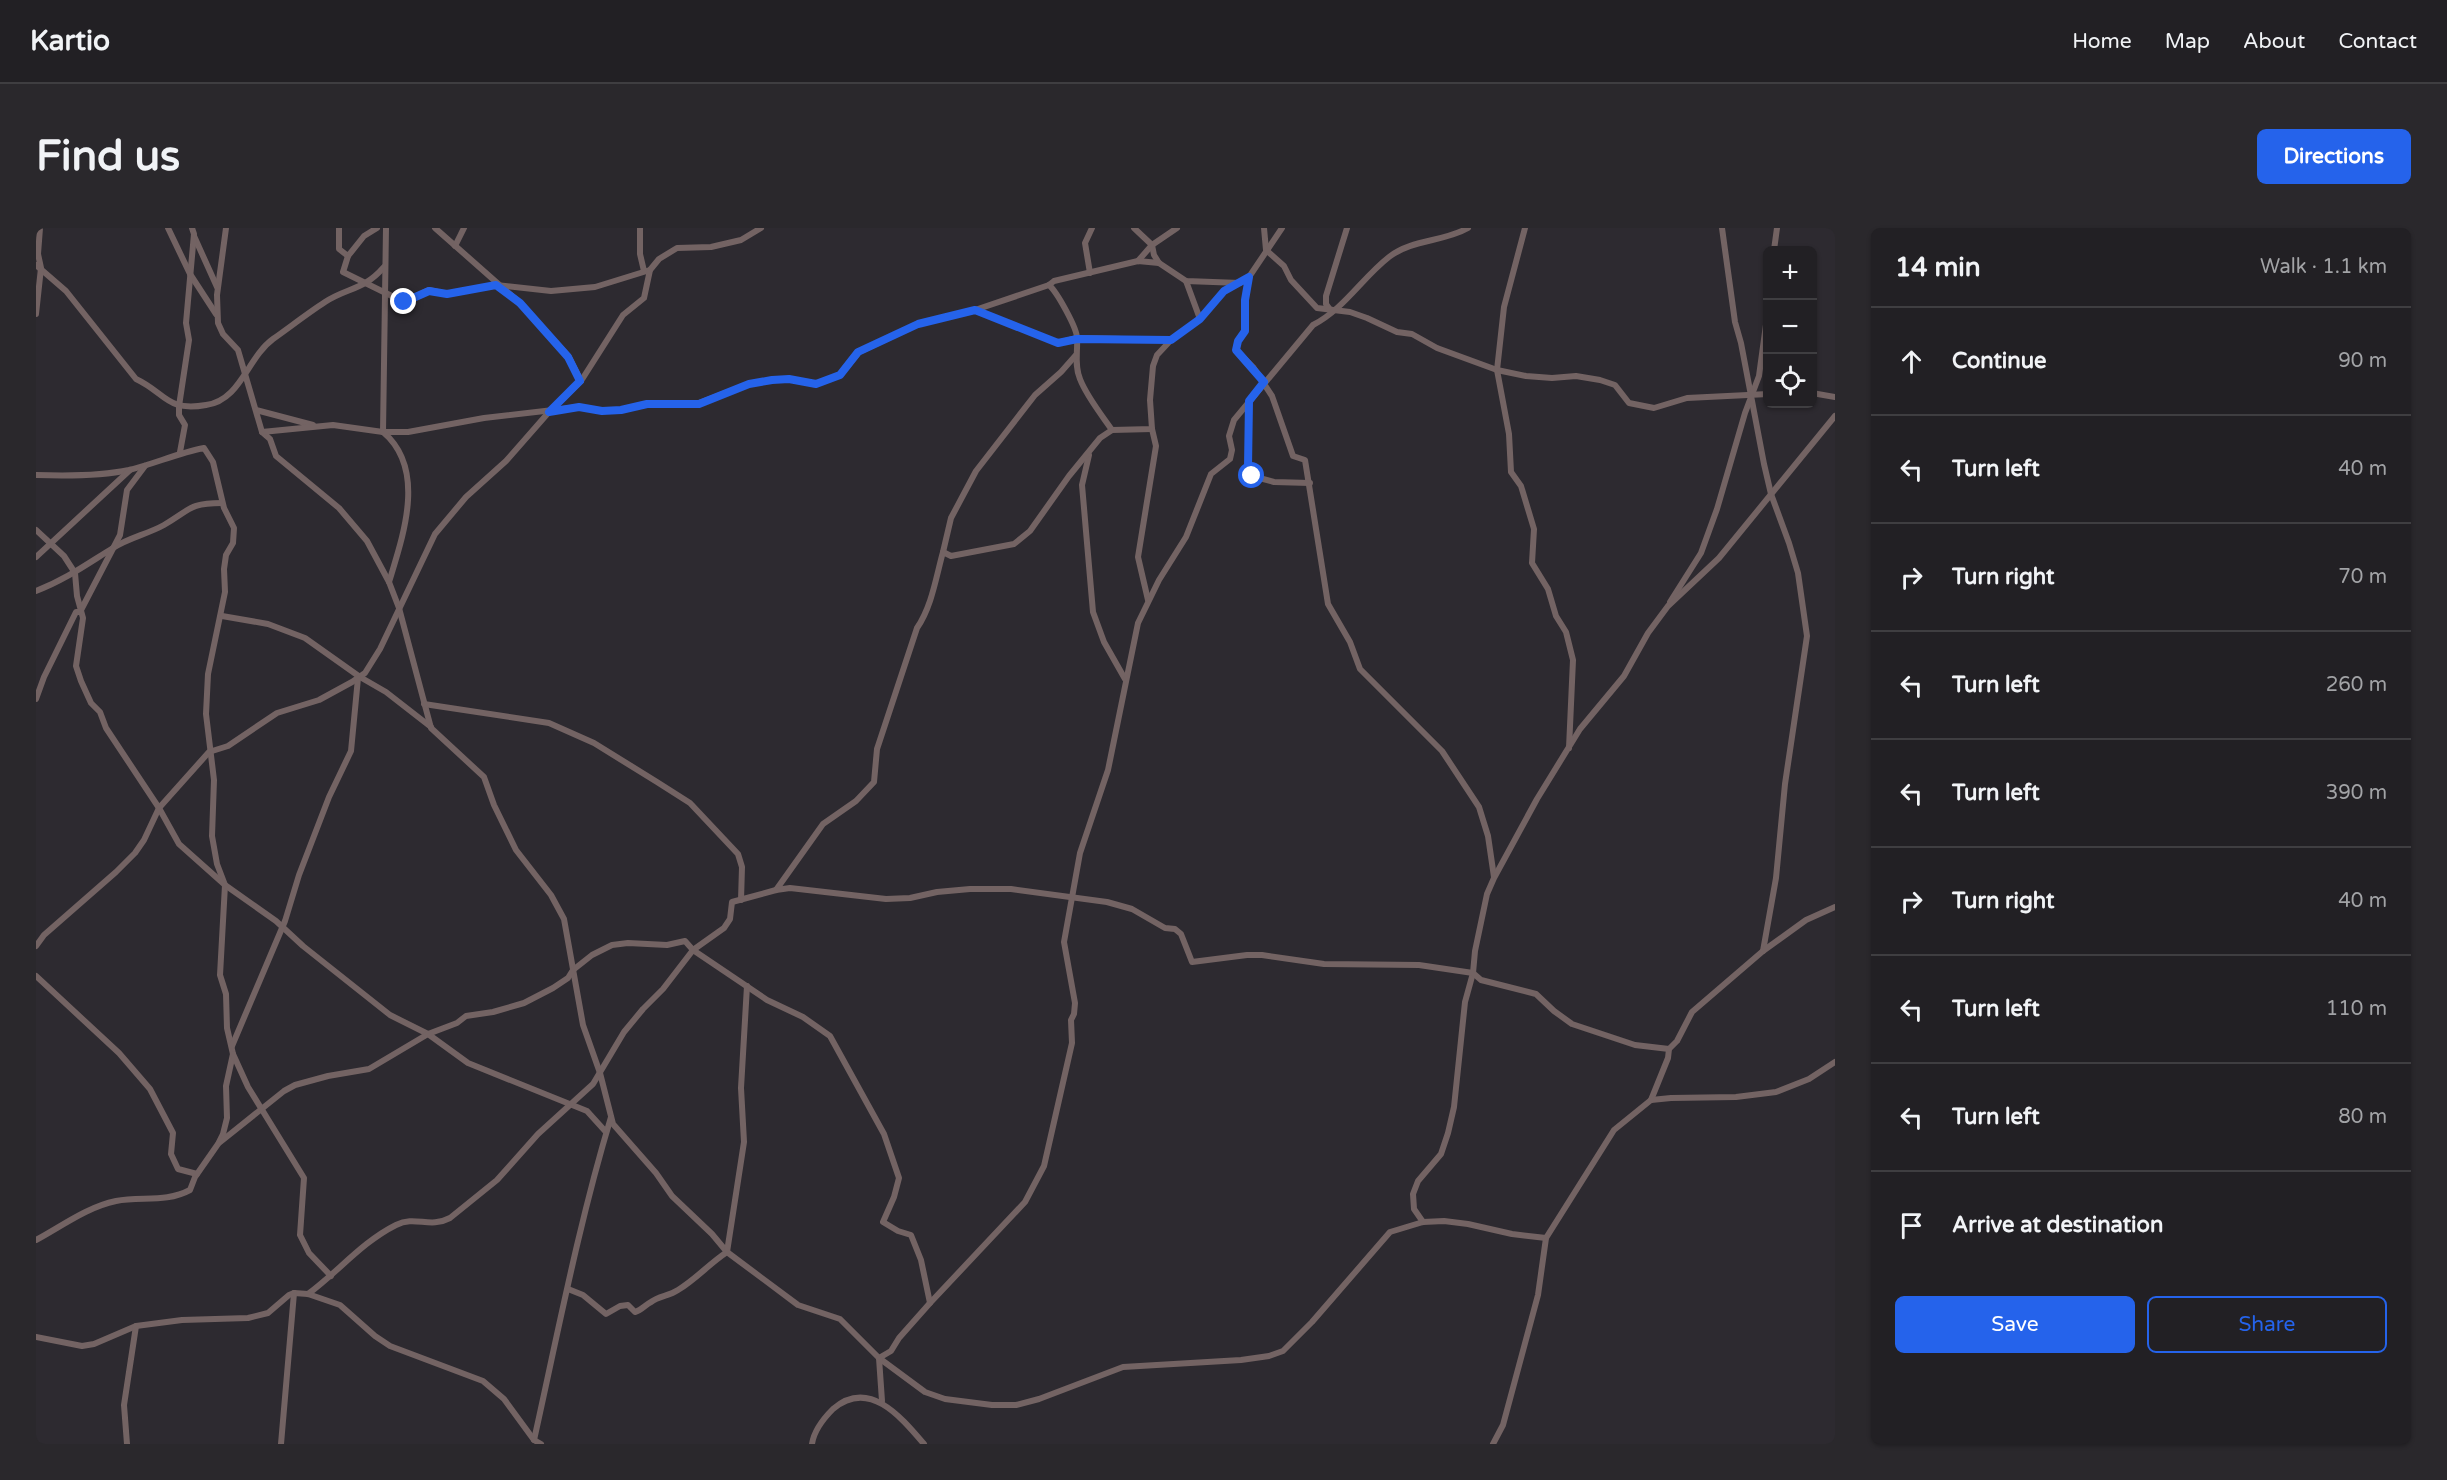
<!DOCTYPE html>
<meta charset="utf-8">
<style>
:root{--surface:#222024;--page:#2a282c;--text:#f1f3f6;--muted:#a2a3a6;--line:#3f3e41;--accent:#2563eb}
body{margin:0;font-family:"Varela Round",sans-serif;background:var(--page);color:var(--text)}
.controls{position:absolute;right:18px;top:18px;display:grid;overflow:hidden;border-radius:9px;box-shadow:0 2px 4px #0004}
.controls button{width:54px;height:54px;display:grid;place-items:center;padding:0;border:0;border-bottom:2px solid var(--line);background:var(--surface);color:var(--text);font:30px sans-serif}
.stop{position:absolute;width:18px;height:18px;margin:-14px;border:4px solid #2563eb;border-radius:50%;background:#fff}
.stop.end{background:#2563eb;border-color:#fff;box-shadow:0 2px 6px #0008}
.list{margin:0;padding:0;list-style:none}
h2{display:flex;justify-content:space-between;align-items:center;height:78px;margin:0;padding:0 24px;font-size:26px}
h2 small{font-size:20px;font-weight:400;color:var(--muted)}
.list li{display:grid;grid-template-columns:39px 1fr auto;gap:18px;align-items:center;box-sizing:border-box;height:108px;padding:0 24px;border-top:2px solid var(--line)}
.list b{display:block;font-size:22px;white-space:nowrap}
.list em{font-size:20px;font-style:normal;color:var(--muted)}
.actions{display:flex;gap:12px;padding:18px 24px}
.actions a{flex:1;padding:14px 0;border:2px solid var(--accent);border-radius:9px;text-align:center;font-size:21px;color:var(--accent)}
.actions .main{background:var(--accent);color:#fff}
.icon{flex:none;width:33px;height:33px;fill:none;stroke:currentColor;stroke-width:2;stroke-linecap:round;stroke-linejoin:round}
.map{position:relative;flex:none;width:1799px;height:1216px;overflow:hidden;border-radius:9px}
header{display:flex;align-items:center;gap:36px;box-sizing:border-box;height:84px;padding:0 30px;background:var(--surface);border-bottom:2px solid var(--line)}
header strong{font-size:28px}
nav{display:flex;gap:33px;margin-inline-start:auto;font-size:21px}
.intro{display:flex;align-items:center;justify-content:space-between;box-sizing:border-box;height:144px;padding:0 36px}
h1{margin:0;font-size:42px}
.button{padding:15px 27px;border-radius:9px;background:var(--accent);color:#fff;font-size:21px;font-weight:700}
main{display:flex;gap:36px;padding:0 36px}
aside{flex:1;background:var(--surface);border-radius:9px;box-shadow:0 2px 4px #0004}
.map>svg:first-child{display:block}
.lines{fill:none;stroke-linecap:round;stroke-linejoin:round}
.minor{stroke:#736363;stroke-width:6}
.route{stroke:#2563eb;stroke-width:8}
</style>
<header>
<strong>Kartio</strong>
<nav><a>Home</a><a>Map</a><a>About</a><a>Contact</a></nav>
</header>
<div class="intro"><h1>Find us</h1><a class="button">Directions</a></div>
<main>
<div class="map">
<svg width="1799" height="1216" viewBox="0 0 1799 1216">
<rect width="100%" height="100%" fill="#2d2a30"/>
<g class="lines">
<!-- minor -->
<g class="minor">
<polyline points="132,0 154,46 180,86"/>
<polyline points="190,0 181,67 182,95 187,106 202,122 226,204 234,211 240,228 303,280 331,313 353,354 363,380 395,500 448,549 458,577 480,622 515,667 528,691 547,797 564,845 577,896 620,945 636,968 676,1006 691,1024 762,1077 804,1091 843,1130 889,1164 909,1171 956,1177 980,1177 1003,1171 1087,1139 1205,1132 1233,1128 1247,1123 1276,1094 1354,1004 1387,994 1408,993 1432,996 1476,1006 1510,1010"/>
<polyline points="303,0 303,21 312,28 328,8 341,0"/>
<polyline points="399,0 484,75 533,129 545,153"/>
<polyline points="604,0 604,26 608,43"/>
<polyline points="1098,0 1116,17 1118,27 1123,35 1150,53 1204,55"/>
<polyline points="1228,0 1230,22 1248,38 1255,52 1281,80 1314,84 1331,90 1361,104 1376,106 1401,120 1461,142 1490,148 1516,150 1540,148 1564,152 1579,157 1593,175 1618,180 1651,170 1732,166"/>
<polyline points="1489,0 1468,79 1461,142 1473,206 1475,244 1485,258 1498,301 1496,335 1512,361 1520,388 1530,404 1537,432 1533,520"/>
<polyline points="1686,0 1699,94 1705,115 1728,236 1735,266 1753,315 1762,345 1771,408 1749,556 1740,650 1727,723"/>
<polyline points="158,8 181,59"/>
<polyline points="419,18 428,0"/>
<polyline points="1738,22 1741,0"/>
<polyline points="312,28 307,44 368,74 393,62 411,66 460,57 515,63 559,59 614,42"/>
<polyline points="1102,33 1116,17 1141,0"/>
<path d="M0,37l30,26 70,88c30,14 30,33 70,26 35,-5 41,-47 67,-66 17,-12 35,-26 52,-37 23,-15 38,-11 59,-35"/>
<polyline points="1054,45 1049,15 1056,0"/>
<polyline points="1213,49 1209,72 1209,103 1202,113 1200,122 1217,139 1236,168 1257,228 1269,232 1292,376 1314,414 1324,441 1406,523 1443,579 1452,608 1458,649"/>
<polyline points="1150,53 1164,91"/>
<path d="M1013,57c8,7 28,43 28,53 1,13 -3,27 3,41 7,18 21,35 32,51"/>
<polyline points="939,82 1022,115 1041,110 1135,112"/>
<polyline points="1295,83 1290,76 1290,68 1311,0"/>
<polyline points="0,86 5,40 2,26 4,0"/>
<polyline points="1776,165 1799,169"/>
<polyline points="1213,174 1212,239 1216,248 1238,254 1274,255"/>
<polyline points="220,182 277,197"/>
<polyline points="226,204 297,197 347,204 372,204 448,190 543,179 566,183 585,182 611,176 663,175 713,156 736,152 753,151 780,156 804,147 823,124 882,96 939,82 1013,57 1018,53 1102,33 1123,35"/>
<polyline points="347,204 350,0"/>
<path d="M347,204c44,37 20,104 6,150"/>
<polyline points="144,224 149,197 143,187 143,178 153,112 150,95 158,6 156,0"/>
<polyline points="1053,227 1046,257 1057,384 1068,414 1089,451"/>
<path d="M0,247c28,1 65,1 93,-5 25,-6 49,-17 75,-22l9,14 11,46 10,20 -1,15 -7,12 -2,14 1,23 -17,82 -2,40 8,66 -2,56 5,28 8,21 -5,90 6,19 1,34 6,26 -7,32 1,32 -4,16 -5,10 -23,33 -5,13c-24,13 -49,6 -74,11 -29,6 -54,25 -80,39"/>
<polyline points="0,302 28,328 39,345 41,368 47,390 40,438 45,453 55,475 64,484 70,500 123,580 143,616 189,657 240,693 267,718 354,787 392,806 432,835 551,883 570,904"/>
<polyline points="907,324 915,290 940,243 999,167 1025,144 1040,127"/>
<polyline points="0,329 94,242"/>
<path d="M0,363c29,-11 51,-27 77,-43 15,-10 35,-14 51,-23 26,-15 25,-22 58,-22"/>
<polyline points="1112,372 1102,329 1120,218 1116,201"/>
<polyline points="1634,374 1665,325 1681,281 1709,185 1723,148 1732,82"/>
<polyline points="186,388 232,396 269,410 324,449 350,464 395,499"/>
<polyline points="0,471 8,449 40,384 44,384 84,307 91,262 109,238"/>
<polyline points="388,476 513,495 558,515 621,554 654,575 702,626 706,639 705,672"/>
<path d="M740,662l47,-66 33,-23 18,-19 3,-33 40,-121c15,-22 19,-51 26,-76l8,4 63,-12 16,-13 39,-55 31,-38 12,-8 40,-1 -2,-29 3,-34 4,-11 14,-15 29,-21 24,-28 25,-14 33,-49"/>
<polyline points="0,718 8,707 80,644 99,625 108,612 123,580 173,524 192,518 241,485 283,472 316,454 329,445 344,421 399,306 430,269 470,233 513,184 545,153 587,87 608,70 614,42 623,31 641,20 675,19 705,12 725,0"/>
<polyline points="0,748 83,825 114,861 137,905 135,926 142,941 161,946"/>
<polyline points="196,818 249,693 263,647 293,569 315,523 322,450"/>
<polyline points="197,826 212,859 268,950 264,1007 273,1025 295,1048"/>
<polyline points="1615,872 1632,830 1633,821 1641,813 1656,784 1727,723 1770,692 1799,679"/>
<polyline points="183,915 248,863 259,857 292,848 333,841 392,806 421,795 430,788 457,784 488,775 517,760 532,750 537,742 556,727 576,717 592,715 631,717 649,713 657,722 731,772 767,789 794,808 848,906 863,950 858,969 847,994 862,1003 875,1007 885,1032 894,1075"/>
<polyline points="1387,994 1378,981 1377,966 1382,953 1405,926 1412,905 1418,879 1429,774 1437,745 1439,723 1451,666 1458,650 1501,571 1544,501 1588,448 1612,405 1632,378 1683,330 1799,188"/>
<polyline points="691,1024 708,914 705,860 711,758"/>
<path d="M532,1061l15,6 23,19 14,-8 8,-1 7,7c7,-2 10,-7 16,-10 8,-6 18,-6 27,-12 18,-11 31,-26 49,-38"/>
<path d="M272,1066c30,-22 54,-52 88,-69 20,-10 33,4 54,-7l47,-38 41,-46 55,-50 31,-52 19,-23 20,-20 30,-39 31,-22 6,-9 2,-17 44,-12 14,-2 96,11 24,-1 27,-6 33,-3h41l96,13 25,7 33,19 10,1 6,5 11,28 55,-7h15l62,9 95,1 54,8 8,7 55,14 18,17 18,13 63,21 34,4"/>
<polyline points="0,1109 46,1118 58,1116 100,1098 146,1092 212,1090 232,1085 253,1067 258,1065 272,1066 304,1077 339,1108 354,1118 447,1153 468,1171 498,1212 505,1216"/>
<path d="M843,1130l12,-7 8,-13 31,-35 95,-101 19,-36 28,-123 -1,-23 3,-6 1,-11 -11,-61 16,-89 28,-83 30,-147 21,-43 27,-43 25,-63 19,-15 2,-9 -3,-14 5,-16 79,-95c31,-16 49,-47 76,-68 23,-18 55,-15 79,-29"/>
<polyline points="843,1130 846,1173"/>
<path d="M498,1212c24,-108 45,-217 77,-323"/>
<polyline points="91,1216 88,1177 100,1098"/>
<polyline points="245,1216 258,1065"/>
<path d="M776,1216c2,-14 11,-25 21,-35 36,-31 68,8 91,35"/>
<polyline points="1457,1216 1467,1197 1502,1067 1510,1010 1578,902 1615,872 1635,870 1700,869 1740,864 1773,851 1799,834"/>
</g>
</g>
<g class="lines">
<!-- route -->
<polyline class="route" points="368,74 393,63 411,66 460,57 484,75 532,129 544,153 513,184 543,179 566,183 585,182 611,176 663,176 713,156 736,152 753,151 780,156 804,147 822,124 882,96 939,82 1022,115 1041,111 1135,112 1164,91 1188,63 1213,49 1209,72 1209,103 1202,113 1200,122 1228,154 1213,173 1212,239 1216,248"/>
</g>
</svg>
<div class="controls">
<button>+</button>
<button>−</button>
<button><svg class="icon" aria-label="locate" viewBox="0 0 24 24"><circle cx="12" cy="12" r="6"/><path d="M12 2v4M12 18v4M2 12h4M18 12h4"/></svg></button>
</div>
<div class="stop" style="left:1216px;top:248px"></div>
<div class="stop end" style="left:368px;top:74px"></div>
</div>
<aside>
<h2>14 min<small>Walk · 1.1 km</small></h2>
<ul class="list">
<li><svg class="icon" aria-label="ahead" viewBox="0 0 24 24"><path d="M12 20V5M6 11l6-6 6 6"/></svg><div><b>Continue</b></div><em>90 m</em></li>
<li><svg class="icon" aria-label="left" viewBox="0 0 24 24"><path d="M17 20v-9H6M10 6l-5 5 5 5"/></svg><div><b>Turn left</b></div><em>40 m</em></li>
<li><svg class="icon" aria-label="right" viewBox="0 0 24 24"><path d="M7 20v-9h11M14 6l5 5-5 5"/></svg><div><b>Turn right</b></div><em>70 m</em></li>
<li><svg class="icon" aria-label="left" viewBox="0 0 24 24"><path d="M17 20v-9H6M10 6l-5 5 5 5"/></svg><div><b>Turn left</b></div><em>260 m</em></li>
<li><svg class="icon" aria-label="left" viewBox="0 0 24 24"><path d="M17 20v-9H6M10 6l-5 5 5 5"/></svg><div><b>Turn left</b></div><em>390 m</em></li>
<li><svg class="icon" aria-label="right" viewBox="0 0 24 24"><path d="M7 20v-9h11M14 6l5 5-5 5"/></svg><div><b>Turn right</b></div><em>40 m</em></li>
<li><svg class="icon" aria-label="left" viewBox="0 0 24 24"><path d="M17 20v-9H6M10 6l-5 5 5 5"/></svg><div><b>Turn left</b></div><em>110 m</em></li>
<li><svg class="icon" aria-label="left" viewBox="0 0 24 24"><path d="M17 20v-9H6M10 6l-5 5 5 5"/></svg><div><b>Turn left</b></div><em>80 m</em></li>
<li><svg class="icon" aria-label="arrive" viewBox="0 0 24 24"><path d="M6 21V4h12l-3 4 3 4H6"/></svg><div><b>Arrive at destination</b></div></li>
</ul>
<div class="actions"><a class="main">Save</a><a>Share</a></div>
</aside>
</main>
